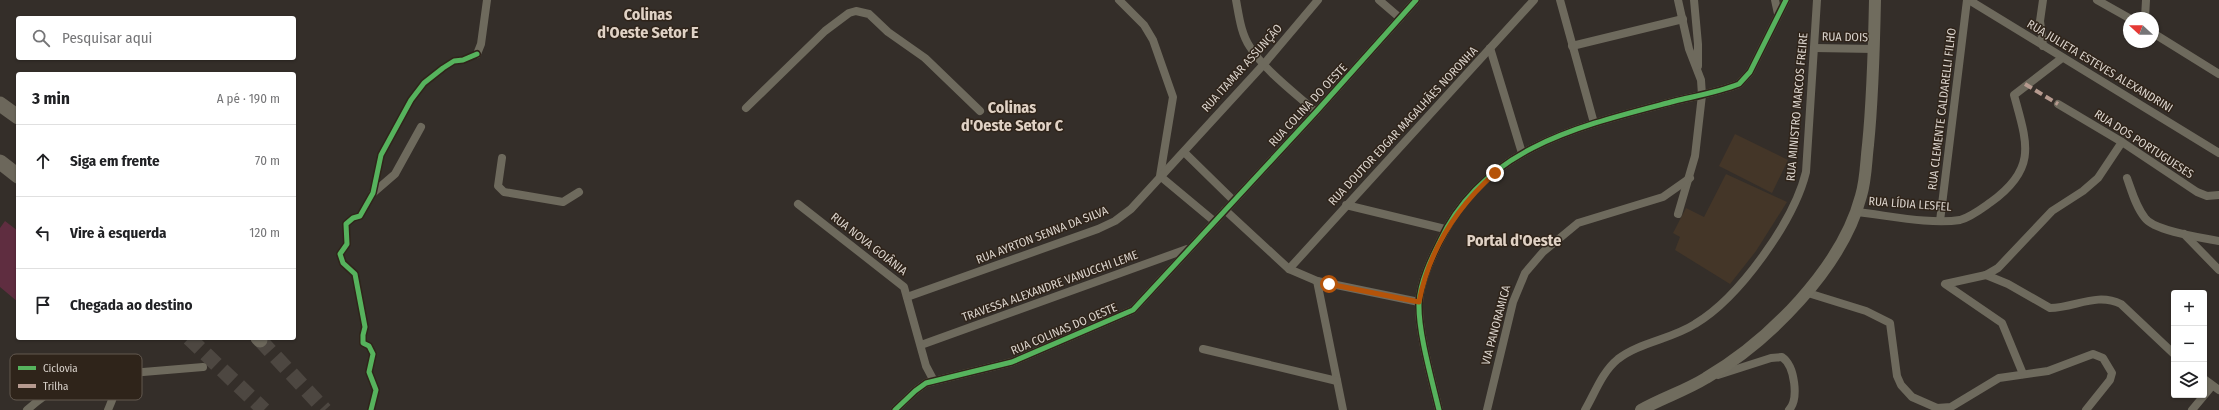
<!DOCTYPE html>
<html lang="pt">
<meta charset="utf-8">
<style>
:root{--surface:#fff;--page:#f2f2f2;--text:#202124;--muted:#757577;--line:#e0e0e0}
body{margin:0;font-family:"Fira Sans Condensed",sans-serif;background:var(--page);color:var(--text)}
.controls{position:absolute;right:12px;bottom:12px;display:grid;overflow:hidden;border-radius:4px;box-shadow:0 1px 3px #0004}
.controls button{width:36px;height:36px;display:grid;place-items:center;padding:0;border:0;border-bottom:1px solid var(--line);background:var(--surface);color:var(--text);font:20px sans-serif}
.compass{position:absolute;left:2123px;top:12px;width:36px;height:36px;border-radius:50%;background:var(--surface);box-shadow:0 1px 3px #0004;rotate:291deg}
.stop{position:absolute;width:12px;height:12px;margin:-9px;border:3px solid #b45309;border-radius:50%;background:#fff}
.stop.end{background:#b45309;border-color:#fff;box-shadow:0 1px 4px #0008}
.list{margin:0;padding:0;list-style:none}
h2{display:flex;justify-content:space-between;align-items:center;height:52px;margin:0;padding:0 16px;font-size:17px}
h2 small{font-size:13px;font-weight:400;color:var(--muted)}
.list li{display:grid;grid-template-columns:26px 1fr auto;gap:12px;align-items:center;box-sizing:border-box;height:72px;padding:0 16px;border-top:1px solid var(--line)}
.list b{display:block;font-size:15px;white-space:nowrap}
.list em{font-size:13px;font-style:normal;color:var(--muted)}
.icon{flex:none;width:22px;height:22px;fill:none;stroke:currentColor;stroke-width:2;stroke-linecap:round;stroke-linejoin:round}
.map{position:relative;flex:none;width:2219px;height:410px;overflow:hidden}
.search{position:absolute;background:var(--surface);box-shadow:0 1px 3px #0004;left:16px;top:16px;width:280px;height:44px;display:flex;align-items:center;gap:10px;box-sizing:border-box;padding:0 14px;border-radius:4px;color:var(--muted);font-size:15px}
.panel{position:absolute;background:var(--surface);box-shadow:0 1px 3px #0004;left:16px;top:72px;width:280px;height:268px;border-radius:4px}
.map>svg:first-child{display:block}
.built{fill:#443628}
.green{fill:#5f2d40}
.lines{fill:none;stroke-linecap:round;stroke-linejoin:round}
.motorway-tunnel{stroke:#4d4741;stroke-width:15;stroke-dasharray:15 8;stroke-linecap:butt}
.minor{stroke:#6e6a5d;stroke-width:8}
.secondary{stroke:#706c5e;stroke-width:12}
.motorway{stroke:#6c675b;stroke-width:15}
.quiet{stroke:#b69a8f;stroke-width:4;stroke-dasharray:8 4;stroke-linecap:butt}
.cycleway-casing{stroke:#2f241a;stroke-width:8}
.cycleway{stroke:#56b35d;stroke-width:5}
.route{stroke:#b45309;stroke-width:5}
.labels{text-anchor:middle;stroke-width:3;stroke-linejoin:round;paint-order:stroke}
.street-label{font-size:12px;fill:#d9d2cb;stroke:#2f241a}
.district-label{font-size:16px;font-weight:bold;fill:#e0d2c5;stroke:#2f241a}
.key{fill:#2f241a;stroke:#62584f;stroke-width:1}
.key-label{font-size:11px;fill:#d9d2cb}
</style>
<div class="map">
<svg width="2219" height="410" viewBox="0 0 2219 410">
<rect width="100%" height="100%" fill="#342e29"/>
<!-- built -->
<g class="built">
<polygon points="1735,134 1788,160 1772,193 1719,166"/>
<polygon points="1726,174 1787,202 1756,251 1730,284 1675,250 1680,237 1673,233 1686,208 1704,217"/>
</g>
<!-- green -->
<polygon class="green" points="5,221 18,231 18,302 0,287 0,228"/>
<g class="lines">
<!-- motorway-tunnel -->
<g class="motorway-tunnel">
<polyline points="189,338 264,410"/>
<polyline points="260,340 325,410"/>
</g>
<!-- minor -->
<g class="minor">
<polyline points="1119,0 1144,25 1153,40 1173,97 1160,176 1214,221"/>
<path d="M1236,0c3,16 5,34 14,47 15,24 45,46 66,65"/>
<polyline points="1379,0 1400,18"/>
<polyline points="1560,0 1594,123"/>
<polyline points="1678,0 1689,49 1701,80 1702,95 1695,156 1678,214"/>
<polyline points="1694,0 1698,44 1698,66"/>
<polyline points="1775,0 1778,14"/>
<polyline points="1969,0 2219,153"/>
<polyline points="2097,0 2129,18"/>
<polyline points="2145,18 2146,0"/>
<polyline points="2153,33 2219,74"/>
<polyline points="1572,46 1683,19"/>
<polyline points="2043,46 2040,21 2043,0"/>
<polyline points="1490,48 1522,153"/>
<polyline points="1815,48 1874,49"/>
<polyline points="477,54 481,44 487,0"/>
<polyline points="2058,104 2122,142 2197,192 2207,196 2219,195"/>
<polyline points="746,108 825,31 849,13 856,11 869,14 888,32 925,58 980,111"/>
<polyline points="1184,152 1233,200"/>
<polyline points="502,158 498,186 504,192 563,202 579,192"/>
<path d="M2127,178c5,14 9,29 18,40 9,13 58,20 74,23"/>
<polyline points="373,193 395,174 421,127"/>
<polyline points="798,204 904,287 926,366 934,381"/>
<polyline points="1346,205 1445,229"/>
<polyline points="1225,210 1289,269 1317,281 1419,302"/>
<path d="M1856,212c30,3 75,13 104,8 11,-3 21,-11 31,-18 47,-34 36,-59 23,-107l48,-37"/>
<polyline points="1940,221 1967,0"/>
<polyline points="2184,234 2219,270"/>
<polyline points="1289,269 1534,0"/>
<path d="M1986,275l22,9 42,24c25,0 46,-16 71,-4l53,50"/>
<polyline points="1317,281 1343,410"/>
<polyline points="1808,293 1866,311 1890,323 1897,376 1901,385 1912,397 1937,408 1951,407 1999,378 2048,371 2093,354 2103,358 2112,373 2110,380 2086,410"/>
<polyline points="907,297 1098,229 1115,221 1131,209 1264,64 1318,0"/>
<polyline points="921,345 1187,249"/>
<polyline points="1203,349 1337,381"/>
<polyline points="2023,374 2002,323 1945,284 1986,275 1998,268 2052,211 2083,191 2098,178 2122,142"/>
<path d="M1718,375l53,-17 11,-1c13,9 17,42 7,53"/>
<polyline points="2204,379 2219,390"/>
<path d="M27,410c17,-15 34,-27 56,-33l120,-10"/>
<path d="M108,410c5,-12 10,-22 7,-35"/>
<polyline points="895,410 915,391 926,383 1012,362 1133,310 1316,112 1416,0"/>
<path d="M1439,410c-7,-30 -21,-78 -20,-107 1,-21 12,-44 21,-62 44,-95 144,-116 235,-140 21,-5 44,-9 64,-17l11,-12 36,-72"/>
<polyline points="1487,410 1513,302 1525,273 1543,252 1578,223 1663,197 1690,178"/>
<path d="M1585,410c10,-17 17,-38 33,-51 22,-17 54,-20 77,-35 44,-26 99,-103 111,-152l11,-172"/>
<polyline points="2192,410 2212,386"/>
</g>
<!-- secondary -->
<path class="secondary" d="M1641,410c21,-12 44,-19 65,-32 63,-37 136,-110 155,-182 5,-16 5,-35 7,-51 5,-49 6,-96 7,-145"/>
<!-- motorway -->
<g class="motorway">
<polyline points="0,104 18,117"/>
<polyline points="0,162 18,176"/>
<polyline points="258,338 260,340"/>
</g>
<!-- quiet -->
<polyline class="quiet" points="2025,84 2058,104"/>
<!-- cycleway casing -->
<g class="cycleway-casing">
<g id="cycleway">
<polyline points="371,410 376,390 369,372 373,354 369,346 363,343 363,335 365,327 355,274 343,263 340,254 347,244 346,224 353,218 360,216 373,193 381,155 411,100 424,83 443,68 454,61 463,60 477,54"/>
<polyline points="895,410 915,391 926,383 1012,362 1133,310 1316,112 1416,0"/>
<path d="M1439,410c-7,-30 -21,-78 -20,-107 1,-21 12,-44 21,-62 44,-95 144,-116 235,-140 21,-5 44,-9 64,-17l11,-12 36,-72"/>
</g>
</g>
<!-- cycleway -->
<use href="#cycleway" class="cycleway"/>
</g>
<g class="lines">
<!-- route -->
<path class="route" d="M1329,284l90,18c10,-52 37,-94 76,-129"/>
</g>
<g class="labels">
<!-- street labels -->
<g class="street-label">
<text transform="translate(1845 37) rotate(1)" y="4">RUA DOIS</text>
<text transform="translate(2100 66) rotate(31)" y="4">RUA JULIETA ESTEVES ALEXANDRINI</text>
<text transform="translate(1242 68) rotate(-48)" y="4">RUA ITAMAR ASSUNÇÃO</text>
<text transform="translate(1308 105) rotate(-47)" y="4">RUA COLINA DO OESTE</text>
<text transform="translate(1797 107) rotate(-85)" y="4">RUA MINISTRO MARCOS FREIRE</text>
<text transform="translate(1942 109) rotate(-83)" y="4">RUA CLEMENTE CALDARELLI FILHO</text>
<text transform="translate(1403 126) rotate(-47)" y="4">RUA DOUTOR EDGAR MAGALHÃES NORONHA</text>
<text transform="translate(2144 144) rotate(33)" y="4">RUA DOS PORTUGUESES</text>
<text transform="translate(1910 204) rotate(4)" y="4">RUA LÍDIA LESFEL</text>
<text transform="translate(1042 235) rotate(-21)" y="4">RUA AYRTON SENNA DA SILVA</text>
<text transform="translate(869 244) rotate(38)" y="4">RUA NOVA GOIÂNIA</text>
<text transform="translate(1050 286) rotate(-20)" y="4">TRAVESSA ALEXANDRE VANUCCHI LEME</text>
<text transform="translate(1496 325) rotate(-75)" y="4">VIA PANORAMICA</text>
<text transform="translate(1064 329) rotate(-23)" y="4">RUA COLINAS DO OESTE</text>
</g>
<!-- district labels -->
<g class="district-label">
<text x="648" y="20">Colinas<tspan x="648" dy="18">d'Oeste Setor E</tspan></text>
<text x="1012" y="113">Colinas<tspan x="1012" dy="18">d'Oeste Setor C</tspan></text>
<text x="1514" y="246">Portal d'Oeste</text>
</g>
</g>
<!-- legend -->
<rect x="10" y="354" width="132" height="46" rx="6" class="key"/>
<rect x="18" y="366" width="18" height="4" fill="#56b35d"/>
<rect x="18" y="384" width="18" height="4" fill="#b69a8f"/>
<g class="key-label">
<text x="43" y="372">Ciclovia</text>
<text x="43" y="390">Trilha</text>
</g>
</svg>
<div class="controls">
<button>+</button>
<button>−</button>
<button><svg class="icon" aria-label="layers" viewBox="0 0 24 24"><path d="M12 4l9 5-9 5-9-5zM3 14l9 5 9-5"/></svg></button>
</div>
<svg class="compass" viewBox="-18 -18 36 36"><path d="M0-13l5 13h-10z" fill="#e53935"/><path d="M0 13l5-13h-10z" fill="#757577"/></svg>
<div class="stop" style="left:1329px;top:284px"></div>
<div class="stop end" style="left:1495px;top:173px"></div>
<div class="search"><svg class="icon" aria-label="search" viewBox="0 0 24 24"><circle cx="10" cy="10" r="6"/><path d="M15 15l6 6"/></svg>Pesquisar aqui</div>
<section class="panel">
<h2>3 min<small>A pé · 190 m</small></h2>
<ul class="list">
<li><svg class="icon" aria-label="ahead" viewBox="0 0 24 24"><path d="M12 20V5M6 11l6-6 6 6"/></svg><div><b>Siga em frente</b></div><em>70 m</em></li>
<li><svg class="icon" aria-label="left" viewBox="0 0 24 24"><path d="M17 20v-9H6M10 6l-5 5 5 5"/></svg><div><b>Vire à esquerda</b></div><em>120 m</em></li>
<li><svg class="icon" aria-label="arrive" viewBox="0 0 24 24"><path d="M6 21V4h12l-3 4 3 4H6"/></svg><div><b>Chegada ao destino</b></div></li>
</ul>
</section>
</div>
